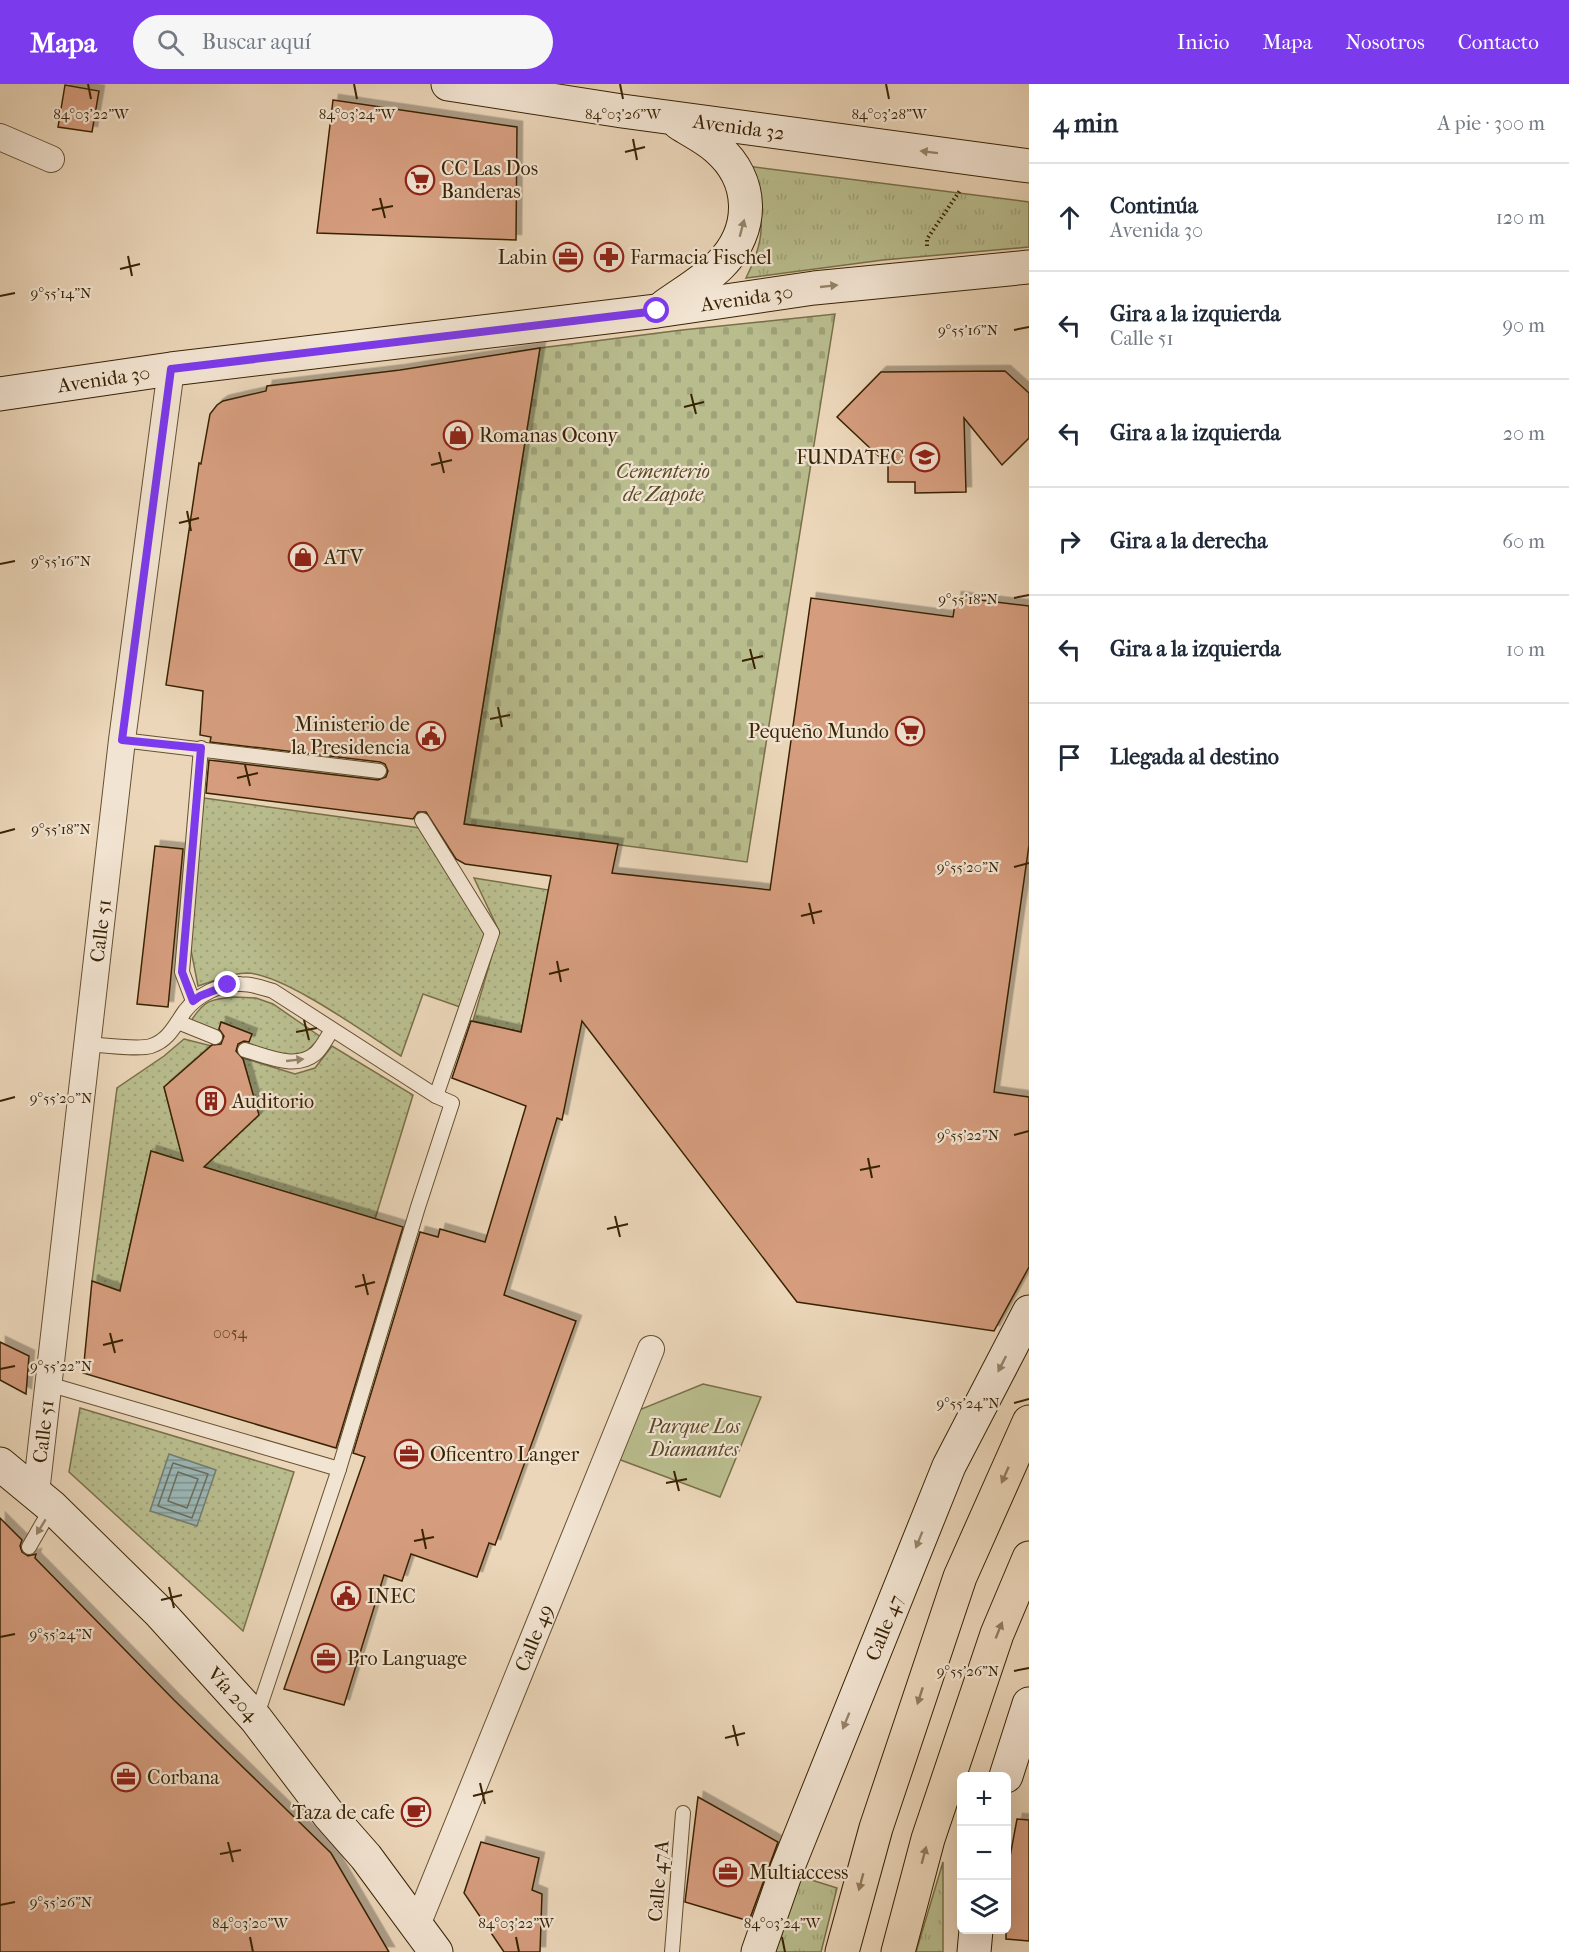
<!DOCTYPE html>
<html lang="es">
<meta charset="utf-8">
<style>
:root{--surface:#fff;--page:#f6f6f7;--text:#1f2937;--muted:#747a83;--line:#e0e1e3;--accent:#7c3aed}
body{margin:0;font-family:"IM FELL French Canon",serif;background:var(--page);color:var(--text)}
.controls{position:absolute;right:18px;bottom:18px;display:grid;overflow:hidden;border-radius:9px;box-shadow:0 6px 24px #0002}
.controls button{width:54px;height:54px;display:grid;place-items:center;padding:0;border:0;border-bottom:2px solid var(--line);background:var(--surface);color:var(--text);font:30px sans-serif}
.stop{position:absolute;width:18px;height:18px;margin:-14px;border:4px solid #7c3aed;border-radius:50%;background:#fff}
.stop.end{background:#7c3aed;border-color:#fff;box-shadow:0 2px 6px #0008}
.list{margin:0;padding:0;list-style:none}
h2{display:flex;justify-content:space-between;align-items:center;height:78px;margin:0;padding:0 24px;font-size:26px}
h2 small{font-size:20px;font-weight:400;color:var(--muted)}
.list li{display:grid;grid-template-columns:39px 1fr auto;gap:18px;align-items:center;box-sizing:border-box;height:108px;padding:0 24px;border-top:2px solid var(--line)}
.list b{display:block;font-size:22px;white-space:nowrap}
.list p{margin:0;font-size:20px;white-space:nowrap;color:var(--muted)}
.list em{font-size:20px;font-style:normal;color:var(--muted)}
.icon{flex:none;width:33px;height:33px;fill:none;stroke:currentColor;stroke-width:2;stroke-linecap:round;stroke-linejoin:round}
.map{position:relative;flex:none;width:1029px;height:1868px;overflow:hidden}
header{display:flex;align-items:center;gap:36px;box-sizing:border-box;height:84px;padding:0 30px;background:var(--accent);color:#fff}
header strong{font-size:28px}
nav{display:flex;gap:33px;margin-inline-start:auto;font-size:21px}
.search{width:420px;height:54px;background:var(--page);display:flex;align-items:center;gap:15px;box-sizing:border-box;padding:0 21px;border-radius:33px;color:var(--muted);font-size:22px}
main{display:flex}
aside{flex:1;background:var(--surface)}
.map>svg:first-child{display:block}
.grass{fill:url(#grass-tufts);stroke:#797048;stroke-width:1.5}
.cemetery{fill:url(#cemetery-stones);stroke:#797048;stroke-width:1.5}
.park{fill:#b9bd8e;stroke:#797048;stroke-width:1.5}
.garden{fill:url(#garden-dots);stroke:#797048;stroke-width:1.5}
.water{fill:url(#water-rules);stroke:#737c6f;stroke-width:1.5}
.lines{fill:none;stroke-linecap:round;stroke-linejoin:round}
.shore{stroke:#6a6d5d;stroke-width:1.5}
.building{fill:#d59d7e;stroke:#392303;stroke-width:1.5;filter:url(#shadow)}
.lane-casing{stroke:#665030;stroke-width:16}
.street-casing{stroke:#665030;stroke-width:28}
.secondary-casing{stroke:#392303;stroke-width:35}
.highway-casing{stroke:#392303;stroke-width:35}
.path{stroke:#392303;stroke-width:4;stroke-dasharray:1.5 3;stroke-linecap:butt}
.lane{stroke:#f2e4d2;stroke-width:14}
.street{stroke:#f2e4d2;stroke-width:26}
.secondary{stroke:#f2e4d2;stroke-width:33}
.highway{stroke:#ebd6b9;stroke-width:33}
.oneway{fill:#96846a}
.oneway2{fill:#927c5e}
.route{stroke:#7c3aed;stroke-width:8}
.ticks{fill:none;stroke:#392303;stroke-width:2}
.labels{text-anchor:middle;stroke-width:4.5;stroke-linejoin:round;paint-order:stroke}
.number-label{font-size:16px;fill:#604222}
.street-label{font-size:20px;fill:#392303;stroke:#f2e4d2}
.poi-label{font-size:20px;fill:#392303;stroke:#f2e4d2;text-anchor:start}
.park-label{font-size:20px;font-style:italic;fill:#594a26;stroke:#f2e4d2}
.ticks-label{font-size:15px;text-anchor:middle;fill:#392303;stroke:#f2e4d2;stroke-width:4.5;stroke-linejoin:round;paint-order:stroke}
</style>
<header>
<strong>Mapa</strong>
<div class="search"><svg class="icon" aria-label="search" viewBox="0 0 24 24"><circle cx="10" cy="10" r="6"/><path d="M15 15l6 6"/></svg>Buscar aquí</div>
<nav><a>Inicio</a><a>Mapa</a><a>Nosotros</a><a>Contacto</a></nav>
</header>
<main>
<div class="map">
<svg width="1029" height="1868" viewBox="0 0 1029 1868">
<defs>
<pattern id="grass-tufts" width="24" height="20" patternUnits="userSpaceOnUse" patternTransform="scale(1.5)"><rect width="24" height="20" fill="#b9bd8e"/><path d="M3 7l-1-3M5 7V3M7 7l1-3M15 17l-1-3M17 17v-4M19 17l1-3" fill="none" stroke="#a0a279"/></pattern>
<pattern id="cemetery-stones" width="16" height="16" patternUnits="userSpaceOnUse" patternTransform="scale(1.5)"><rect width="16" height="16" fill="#b9bd8e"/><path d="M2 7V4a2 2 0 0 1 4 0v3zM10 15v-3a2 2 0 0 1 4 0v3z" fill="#a0a279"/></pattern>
<pattern id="garden-dots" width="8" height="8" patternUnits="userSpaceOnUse" patternTransform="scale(1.5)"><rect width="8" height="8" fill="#b9bd8e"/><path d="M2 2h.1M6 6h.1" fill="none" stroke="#a0a279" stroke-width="1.8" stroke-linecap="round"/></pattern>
<pattern id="water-rules" width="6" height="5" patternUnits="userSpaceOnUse" patternTransform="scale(1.5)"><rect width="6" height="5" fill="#9ab7b7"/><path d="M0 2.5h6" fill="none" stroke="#7f9493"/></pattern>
<filter id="shadow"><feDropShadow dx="5.5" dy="-5.5" stdDeviation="0" flood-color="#0004"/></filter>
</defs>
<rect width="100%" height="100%" fill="#ebd6b9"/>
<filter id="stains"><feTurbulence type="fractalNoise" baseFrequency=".00333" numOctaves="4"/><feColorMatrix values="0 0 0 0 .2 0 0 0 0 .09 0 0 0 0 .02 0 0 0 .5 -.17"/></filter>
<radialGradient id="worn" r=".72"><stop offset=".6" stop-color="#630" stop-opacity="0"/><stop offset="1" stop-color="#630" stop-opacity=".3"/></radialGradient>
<!-- grass -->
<g class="grass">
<path d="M747,82l282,36v45l-146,13 -137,18c24,-47 16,-65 1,-112z"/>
<polygon points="943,1778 943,1868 916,1868"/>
<polygon points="799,1792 837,1804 821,1868 772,1868"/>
</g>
<!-- cemetery -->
<polygon class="cemetery" points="835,230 747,778 464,740 540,264 682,246"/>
<!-- park -->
<polygon class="park" points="703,1300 761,1313 720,1413 618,1375 639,1326"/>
<!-- garden -->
<g class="garden">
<path d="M204,714l216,30 65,106 -25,73 -37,-13 -22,62c-33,-21 -117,-82 -154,-83 -16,0 -33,8 -49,13l-9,-46z"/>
<polygon points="474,794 549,806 521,948 473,937 499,847"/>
<path d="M235,913l21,1 17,6 48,33 -15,15 -9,3 -10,1 -39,-12 3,-10 -29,-12 -4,9 -27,-10c13,-21 20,-22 44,-24z"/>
<polygon points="184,955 212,962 164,1003 178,1056 258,1031 243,974 295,990 315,984 332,962 413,1011 375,1135 151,1067 120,1207 92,1197 117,1004 164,972"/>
<polygon points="80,1324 294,1388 243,1547 69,1388"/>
</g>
<!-- water -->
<polygon class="water" points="169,1370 216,1386 197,1442 150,1427"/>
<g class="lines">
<!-- shore -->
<g class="shore">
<polygon points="173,1379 208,1390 192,1434 158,1422"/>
<polygon points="178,1388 198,1395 187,1424 168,1417"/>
</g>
</g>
<!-- building -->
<g class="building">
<polygon points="65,1 99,7 92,48 58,43"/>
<polygon points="333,16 517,43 516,156 317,149"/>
<polygon points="540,264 464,740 618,760 612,789 770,806 811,514 953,533 956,513 1029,522 1029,761 994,1008 1029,1013 1029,1183 994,1247 797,1218 582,937 562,1036 557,1034 504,1211 576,1237 495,1461 489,1459 477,1493 411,1470 402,1497 384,1491 344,1621 284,1605 365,1373 353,1369 420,1148 438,1153 440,1145 485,1158 526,1022 452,994 471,937 521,948 551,792 465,780 456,775 426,728 418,728 413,735 206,709 209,676 378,696 386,693 388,687 385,680 380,678 210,658 211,653 200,651 203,607 166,601 199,379 201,380 210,330 217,321 223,317 266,307 267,302 400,286"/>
<polygon points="1005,287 1029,309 1029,354 1002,381 964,334 966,408 915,409 915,398 888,398 888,381 837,333 881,288"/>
<polygon points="155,762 183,765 168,923 137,920"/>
<polygon points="221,938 252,950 249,958 244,957 238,960 236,967 243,975 259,1031 204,1083 403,1143 336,1364 83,1289 92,1197 120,1207 151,1067 183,1077 164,1003 212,961 221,960 224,952 219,945"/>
<polygon points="0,1258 29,1272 26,1310 0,1296"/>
<polygon points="0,1434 22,1456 20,1462 22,1468 28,1472 36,1470 35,1474 174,1616 331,1769 389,1868 0,1868"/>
<polygon points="698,1713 778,1758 749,1837 685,1818"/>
<polygon points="1017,1735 1029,1736 1029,1857 1006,1855 1006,1794"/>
<polygon points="481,1758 539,1774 532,1806 542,1810 540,1868 504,1868 464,1809"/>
</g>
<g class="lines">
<!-- lane casing -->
<g class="lane-casing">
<g id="lane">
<polyline points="122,656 379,687"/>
<polyline points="422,736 492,849 436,1012"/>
<polyline points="193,917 182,888 201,664"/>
<polyline points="178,938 215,953"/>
<path d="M87,960c14,1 52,6 64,2 18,-6 24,-21 34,-35 12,-16 36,-28 56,-27 11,0 22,4 32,7l163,105 16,7 -34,104 -79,262 -83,249"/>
<path d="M245,966c22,6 50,20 70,4 7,-6 12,-17 17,-24"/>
<polyline points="48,1300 339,1385"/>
<polyline points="29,1463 52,1423"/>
<polyline points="672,1868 683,1729"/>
</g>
</g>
<!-- street casing -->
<g class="street-casing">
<g id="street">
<polyline points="0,53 51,75"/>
<path id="s1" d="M36,1409l86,-753 49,-371"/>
<path id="s2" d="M417,1841l234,-576"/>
</g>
</g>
<!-- secondary casing -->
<g class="secondary-casing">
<g id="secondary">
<path id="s3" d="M448,0l174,27 407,55"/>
<path d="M665,222c18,-13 39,-25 55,-41 35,-35 34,-85 -3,-117 -11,-10 -26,-17 -38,-25"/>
<path id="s4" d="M0,310l171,-25 486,-58 157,-23 215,-21"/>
<path id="s5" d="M0,1380l52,43 107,105 97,107 73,96 37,42 70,95"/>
<polyline points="1006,1692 1029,1620"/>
<path id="s6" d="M758,1868l29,-83 162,-403 80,-154"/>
<polyline points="974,1868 976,1846"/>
</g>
</g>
<!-- highway casing -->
<g class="highway-casing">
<g id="highway">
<polyline points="842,1868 876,1744 960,1493 1029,1338"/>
<polyline points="898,1868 928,1755 997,1550 1029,1474"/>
</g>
</g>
<!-- path -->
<polyline class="path" points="927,162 927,155 961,105"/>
<!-- lane -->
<use href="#lane" class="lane"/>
<!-- street -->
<use href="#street" class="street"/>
<!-- secondary -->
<use href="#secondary" class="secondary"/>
<!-- highway -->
<use href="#highway" class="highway"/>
</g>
<!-- one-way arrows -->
<defs><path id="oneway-solid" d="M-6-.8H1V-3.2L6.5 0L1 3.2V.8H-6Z" transform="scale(1.5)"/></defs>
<g class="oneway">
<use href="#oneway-solid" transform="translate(929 68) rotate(-173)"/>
<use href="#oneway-solid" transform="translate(742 144) rotate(-75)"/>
<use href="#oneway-solid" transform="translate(829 202) rotate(-6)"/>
<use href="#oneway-solid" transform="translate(295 976) rotate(-6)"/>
<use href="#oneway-solid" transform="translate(1002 1280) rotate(117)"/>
<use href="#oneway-solid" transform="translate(41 1443) rotate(121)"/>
<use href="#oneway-solid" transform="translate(919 1456) rotate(112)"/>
<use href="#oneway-solid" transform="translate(846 1637) rotate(112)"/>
</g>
<g class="oneway2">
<use href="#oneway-solid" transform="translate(1005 1391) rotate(114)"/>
<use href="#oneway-solid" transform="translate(999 1546) rotate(-68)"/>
<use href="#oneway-solid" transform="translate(920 1612) rotate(108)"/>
<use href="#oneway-solid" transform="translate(924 1771) rotate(-75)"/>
<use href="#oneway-solid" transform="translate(861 1798) rotate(105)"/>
</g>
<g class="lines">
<!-- route -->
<polyline class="route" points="228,901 200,912 193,917 182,888 201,664 122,656 171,285 657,227"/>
</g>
<!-- ticks -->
<path class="ticks" d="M88,0l3,15M354,0l3,15M620,0l3,15M886,0l3,15M633,55l4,21M625,68l20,-5M380,114l5,20M372,126l21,-4M128,172l4,20M120,185l20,-5M0,212l15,-3M1014,246l15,-3M691,310l5,20M684,323l20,-5M439,368l5,21M431,381l21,-5M187,427l4,20M179,439l20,-5M0,480l15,-3M1014,514l15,-3M750,565l5,20M742,577l21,-5M498,623l4,20M490,635l20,-4M245,681l5,21M237,694l21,-5M0,749l15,-4M1014,783l15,-4M809,819l5,21M801,832l21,-5M557,877l4,21M549,890l20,-5M304,936l5,20M296,948l21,-4M0,1017l15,-4M1014,1051l15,-4M868,1074l4,20M860,1086l20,-4M615,1132l5,21M607,1145l21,-5M363,1190l5,21M355,1203l20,-5M110,1249l5,20M103,1261l20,-5M0,1285l15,-3M1014,1319l15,-4M674,1387l5,20M666,1399l21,-4M422,1445l4,20M414,1457l20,-4M169,1503l5,21M161,1516l21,-5M0,1553l15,-3M1014,1587l15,-3M733,1641l5,21M725,1654l20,-5M480,1699l5,21M473,1712l20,-5M228,1758l5,20M220,1770l21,-4M0,1821l15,-3M250,1853l3,15M516,1853l3,15M782,1853l3,15"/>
<!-- icons -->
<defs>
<g id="supermarket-ring" transform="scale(1.5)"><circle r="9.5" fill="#f2e4d2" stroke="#8f2418" stroke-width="1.5"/><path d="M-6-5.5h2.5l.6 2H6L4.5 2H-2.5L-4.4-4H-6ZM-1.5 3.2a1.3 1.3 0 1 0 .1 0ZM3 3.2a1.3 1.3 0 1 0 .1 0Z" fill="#8f2418"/></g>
<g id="office-ring" transform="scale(1.5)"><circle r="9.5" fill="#f2e4d2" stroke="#8f2418" stroke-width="1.5"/><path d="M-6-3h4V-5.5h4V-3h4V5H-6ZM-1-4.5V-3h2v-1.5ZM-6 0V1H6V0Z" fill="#8f2418"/></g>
<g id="pharmacy-ring" transform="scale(1.5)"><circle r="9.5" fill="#f2e4d2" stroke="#8f2418" stroke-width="1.5"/><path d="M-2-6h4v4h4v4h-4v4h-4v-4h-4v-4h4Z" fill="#8f2418"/></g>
<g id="shop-ring" transform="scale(1.5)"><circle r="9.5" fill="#f2e4d2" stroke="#8f2418" stroke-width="1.5"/><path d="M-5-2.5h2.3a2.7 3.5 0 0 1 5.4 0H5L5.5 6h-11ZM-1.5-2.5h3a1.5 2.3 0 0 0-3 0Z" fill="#8f2418"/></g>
<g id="university-ring" transform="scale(1.5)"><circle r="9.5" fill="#f2e4d2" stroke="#8f2418" stroke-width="1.5"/><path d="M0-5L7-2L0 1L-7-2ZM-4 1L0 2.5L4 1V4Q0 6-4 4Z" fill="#8f2418"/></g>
<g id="civic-ring" transform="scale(1.5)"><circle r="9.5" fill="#f2e4d2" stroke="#8f2418" stroke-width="1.5"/><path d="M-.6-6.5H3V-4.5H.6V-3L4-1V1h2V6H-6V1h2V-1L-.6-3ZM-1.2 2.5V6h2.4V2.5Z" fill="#8f2418"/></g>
<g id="building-ring" transform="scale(1.5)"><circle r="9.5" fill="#f2e4d2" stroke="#8f2418" stroke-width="1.5"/><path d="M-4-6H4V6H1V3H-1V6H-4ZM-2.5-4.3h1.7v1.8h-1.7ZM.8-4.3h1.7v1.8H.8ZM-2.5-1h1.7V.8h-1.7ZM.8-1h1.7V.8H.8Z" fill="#8f2418"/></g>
<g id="cafe-ring" transform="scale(1.5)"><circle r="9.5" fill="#f2e4d2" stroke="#8f2418" stroke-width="1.5"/><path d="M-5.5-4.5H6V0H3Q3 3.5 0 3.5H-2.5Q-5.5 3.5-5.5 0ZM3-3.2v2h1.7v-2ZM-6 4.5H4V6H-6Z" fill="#8f2418"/></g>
</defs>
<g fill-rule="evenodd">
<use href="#supermarket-ring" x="420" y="96"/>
<use href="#office-ring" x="568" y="173"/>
<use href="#pharmacy-ring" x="609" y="173"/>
<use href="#shop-ring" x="458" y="351"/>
<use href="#university-ring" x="925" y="373"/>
<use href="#shop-ring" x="303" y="473"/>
<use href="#supermarket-ring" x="910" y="647"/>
<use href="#civic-ring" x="431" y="652"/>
<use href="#building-ring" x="211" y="1017"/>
<use href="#office-ring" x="409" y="1370"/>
<use href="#civic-ring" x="346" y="1512"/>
<use href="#office-ring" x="326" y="1574"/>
<use href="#office-ring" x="126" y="1693"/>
<use href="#cafe-ring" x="416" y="1728"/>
<use href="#office-ring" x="728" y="1788"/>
</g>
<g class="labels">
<!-- number labels -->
<g class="number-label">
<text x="230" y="1254">0054</text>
</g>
<!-- street labels -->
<g class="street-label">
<text dy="7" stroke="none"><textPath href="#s3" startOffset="294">Avenida 32</textPath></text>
<text dy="7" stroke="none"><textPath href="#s4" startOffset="753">Avenida 30</textPath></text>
<text dy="7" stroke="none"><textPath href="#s4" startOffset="105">Avenida 30</textPath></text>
<text dy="7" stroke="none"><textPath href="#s1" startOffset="566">Calle 51</textPath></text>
<text dy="7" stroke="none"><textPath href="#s1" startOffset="62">Calle 51</textPath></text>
<text dy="7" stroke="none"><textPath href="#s6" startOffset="348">Calle 47</textPath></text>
<text dy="7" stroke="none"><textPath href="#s2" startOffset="310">Calle 49</textPath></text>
<text dy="7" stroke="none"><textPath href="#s5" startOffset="328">Vía 204</textPath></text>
<text transform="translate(658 1797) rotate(-85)" y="7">Calle 47A</text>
</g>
<!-- poi labels -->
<g class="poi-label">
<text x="441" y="91">CC Las Dos<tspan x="441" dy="23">Banderas</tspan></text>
<text x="547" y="180" text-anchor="end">Labin</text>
<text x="630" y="180">Farmacia Fischel</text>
<text x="479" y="358">Romanas Ocony</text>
<text x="904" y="380" text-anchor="end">FUNDATEC</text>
<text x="324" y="480">ATV</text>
<text x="410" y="647" text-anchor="end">Ministerio de<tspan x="410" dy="23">la Presidencia</tspan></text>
<text x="889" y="654" text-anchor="end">Pequeño Mundo</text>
<text x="232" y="1024">Auditorio</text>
<text x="430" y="1377">Oficentro Langer</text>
<text x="367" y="1519">INEC</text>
<text x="347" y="1581">Pro Language</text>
<text x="147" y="1700">Corbana</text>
<text x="395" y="1735" text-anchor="end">Taza de cafe</text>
<text x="749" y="1795">Multiaccess</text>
</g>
<!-- park labels -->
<g class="park-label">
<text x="663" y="394">Cementerio<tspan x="663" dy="23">de Zapote</tspan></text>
<text x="694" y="1349">Parque Los<tspan x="694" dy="23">Diamantes</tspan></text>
</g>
</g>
<g class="ticks-label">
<text x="91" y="35">84°03'22"W</text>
<text x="357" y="35">84°03'24"W</text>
<text x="623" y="35">84°03'26"W</text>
<text x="889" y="35">84°03'28"W</text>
<text x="61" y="214">9°55'14"N</text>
<text x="968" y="251">9°55'16"N</text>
<text x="61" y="482">9°55'16"N</text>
<text x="968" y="520">9°55'18"N</text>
<text x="61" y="750">9°55'18"N</text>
<text x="968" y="788">9°55'20"N</text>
<text x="61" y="1019">9°55'20"N</text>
<text x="968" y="1056">9°55'22"N</text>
<text x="61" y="1287">9°55'22"N</text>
<text x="968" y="1324">9°55'24"N</text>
<text x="61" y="1555">9°55'24"N</text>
<text x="968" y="1592">9°55'26"N</text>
<text x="61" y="1823">9°55'26"N</text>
<text x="250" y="1844">84°03'20"W</text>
<text x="516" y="1844">84°03'22"W</text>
<text x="782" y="1844">84°03'24"W</text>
</g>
<rect width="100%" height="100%" filter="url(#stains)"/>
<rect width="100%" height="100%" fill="url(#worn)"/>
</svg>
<div class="controls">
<button>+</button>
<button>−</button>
<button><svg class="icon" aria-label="layers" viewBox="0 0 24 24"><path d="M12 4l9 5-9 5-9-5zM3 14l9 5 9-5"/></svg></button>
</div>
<div class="stop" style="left:657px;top:227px"></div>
<div class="stop end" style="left:228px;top:901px"></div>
</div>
<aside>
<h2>4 min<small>A pie · 300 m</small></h2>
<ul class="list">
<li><svg class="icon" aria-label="ahead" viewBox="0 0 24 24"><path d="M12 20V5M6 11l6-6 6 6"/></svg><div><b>Continúa</b><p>Avenida 30</p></div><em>120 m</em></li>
<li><svg class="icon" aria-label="left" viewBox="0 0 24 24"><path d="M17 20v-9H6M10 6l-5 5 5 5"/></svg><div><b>Gira a la izquierda</b><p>Calle 51</p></div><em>90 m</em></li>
<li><svg class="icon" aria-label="left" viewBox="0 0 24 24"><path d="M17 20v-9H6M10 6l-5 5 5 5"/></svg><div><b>Gira a la izquierda</b></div><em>20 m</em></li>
<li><svg class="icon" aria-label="right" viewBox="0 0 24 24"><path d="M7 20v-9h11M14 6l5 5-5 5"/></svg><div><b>Gira a la derecha</b></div><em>60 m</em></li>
<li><svg class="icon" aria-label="left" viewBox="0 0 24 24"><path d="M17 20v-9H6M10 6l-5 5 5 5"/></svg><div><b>Gira a la izquierda</b></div><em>10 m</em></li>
<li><svg class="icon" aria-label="arrive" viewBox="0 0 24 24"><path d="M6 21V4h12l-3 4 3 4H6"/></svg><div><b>Llegada al destino</b></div></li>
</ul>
</aside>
</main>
